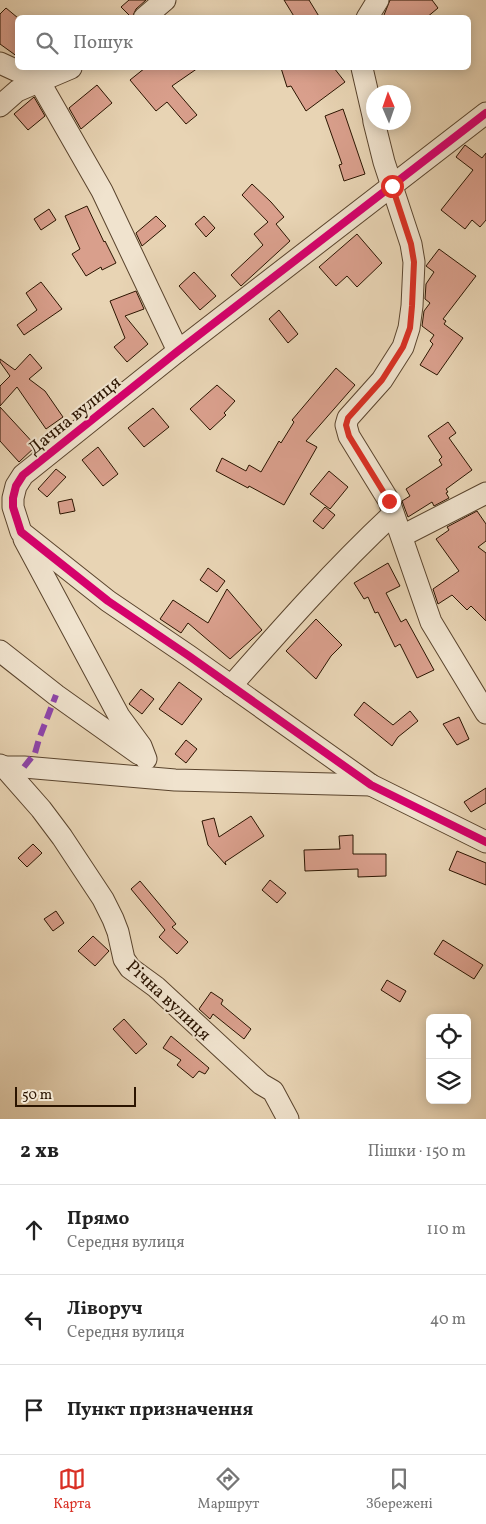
<!DOCTYPE html>
<html lang="uk">
<meta charset="utf-8">
<style>
:root{--surface:#fff;--page:#f6f6f6;--text:#222;--muted:#767676;--line:#e0e0e0;--accent:#d93025}
body{margin:0;font-family:Vollkorn,serif;background:var(--page);color:var(--text)}
.controls{position:absolute;right:15px;bottom:15px;display:grid;overflow:hidden;border-radius:8px;box-shadow:0 2px 12px #0003}
.controls button{width:45px;height:45px;display:grid;place-items:center;padding:0;border:0;border-bottom:1px solid var(--line);background:var(--surface);color:var(--text);font:25px sans-serif}
.compass{position:absolute;left:366px;top:85px;width:45px;height:45px;border-radius:50%;background:var(--surface);box-shadow:0 2px 12px #0003;rotate:358deg}
.scale{position:absolute;left:15px;bottom:12px;width:121px;box-sizing:border-box;padding-left:5px;border:2px solid #2b1400;border-top:0;font-size:14px;line-height:18px;white-space:nowrap;color:#2b1400;-webkit-text-stroke:4px #f0e3ce;paint-order:stroke}
.stop{position:absolute;width:15px;height:15px;margin:-11px;border:4px solid #d93025;border-radius:50%;background:#fff}
.stop.end{background:#d93025;border-color:#fff;box-shadow:0 1px 5px #0008}
.list{margin:0;padding:0;list-style:none}
h2{display:flex;justify-content:space-between;align-items:center;height:65px;margin:0;padding:0 20px;font-size:21px}
h2 small{font-size:16px;font-weight:400;color:var(--muted)}
.list li{display:grid;grid-template-columns:32px 1fr auto;gap:15px;align-items:center;box-sizing:border-box;height:90px;padding:0 20px;border-top:1px solid var(--line)}
.list b{display:block;font-size:19px;white-space:nowrap}
.list p{margin:0;font-size:16px;white-space:nowrap;color:var(--muted)}
.list em{font-size:16px;font-style:normal;color:var(--muted)}
.icon{flex:none;width:28px;height:28px;fill:none;stroke:currentColor;stroke-width:2;stroke-linecap:round;stroke-linejoin:round}
.map{position:relative;flex:none;width:486px;height:1119px;overflow:hidden}
.search{position:absolute;background:var(--surface);box-shadow:0 2px 12px #0003;left:15px;right:15px;top:15px;height:55px;display:flex;align-items:center;gap:12px;box-sizing:border-box;padding:0 18px;border-radius:8px;color:var(--muted);font-size:19px}
.sheet{height:335px;background:var(--surface)}
nav{display:flex;justify-content:space-around;align-items:center;box-sizing:border-box;height:70px;border-top:1px solid var(--line);background:var(--surface);font-size:14px;color:var(--muted)}
nav a{display:grid;justify-items:center;gap:2px}
nav .on{color:var(--accent)}
.map>svg:first-child{display:block}
.building{fill:#d99f8c;stroke:#2b1400}
.lines{fill:none;stroke-linecap:round;stroke-linejoin:round}
.minor-casing{stroke:#5a442d;stroke-width:23}
.minor{stroke:#f0e3ce;stroke-width:21}
.quiet{stroke:#8e44ad;stroke-width:6;stroke-dasharray:12 6;stroke-linecap:butt}
.cycleway-casing{stroke:#f0e3ce;stroke-width:11}
.cycleway{stroke:#d6006c;stroke-width:8}
.route{stroke:#d93025;stroke-width:6}
.labels{text-anchor:middle;stroke-width:4;stroke-linejoin:round;paint-order:stroke}
.street-label{font-size:18px;fill:#2b1400;stroke:#f0e3ce}
</style>
<div class="map">
<svg width="486" height="1119" viewBox="0 0 486 1119">
<rect width="100%" height="100%" fill="#e8d4b4"/>
<filter id="stains"><feTurbulence type="fractalNoise" baseFrequency=".004" numOctaves="4"/><feColorMatrix values="0 0 0 0 .2 0 0 0 0 .09 0 0 0 0 .02 0 0 0 .5 -.17"/></filter>
<radialGradient id="worn" r=".72"><stop offset=".6" stop-color="#630" stop-opacity="0"/><stop offset="1" stop-color="#630" stop-opacity=".3"/></radialGradient>
<!-- building -->
<g class="building">
<polygon points="129,0 146,0 136,9 132,18 121,7"/>
<polygon points="284,0 309,0 320,18 295,18"/>
<polygon points="390,0 432,0 438,8 426,18 386,18 384,15"/>
<polygon points="6,8 18,18 18,57 0,44 0,14"/>
<polygon points="145,68 198,68 172,86 197,115 186,124 167,102 156,111 130,80"/>
<polygon points="281,68 334,68 345,82 306,111 291,86 287,87"/>
<polygon points="97,85 112,103 81,129 69,108"/>
<polygon points="34,97 45,116 28,130 14,114"/>
<polygon points="343,109 365,174 344,181 339,165 342,164 325,116"/>
<polygon points="465,145 482,158 486,153 486,220 480,227 472,220 465,229 441,210 473,170 456,157"/>
<polygon points="252,184 271,202 284,217 276,224 290,241 241,286 231,275 263,245 254,234 268,222 242,195"/>
<polygon points="87,206 104,242 105,241 116,263 102,270 101,267 86,276 72,254 80,249 65,216"/>
<polygon points="49,209 56,220 41,230 34,219"/>
<polygon points="156,216 166,226 142,246 136,233"/>
<polygon points="204,216 215,228 206,237 195,224"/>
<polygon points="357,234 382,263 357,287 347,276 336,286 319,267"/>
<polygon points="439,249 476,276 443,319 446,321 444,324 463,338 437,375 420,365 433,344 430,341 434,335 422,326 424,311 430,303 425,299 426,284 434,272 426,266"/>
<polygon points="194,272 216,296 200,310 179,286"/>
<polygon points="41,282 62,309 24,335 17,325 37,310 26,293"/>
<polygon points="136,291 144,309 125,316 148,344 127,362 114,347 125,338 110,301"/>
<polygon points="279,310 298,334 288,343 269,319"/>
<polygon points="30,354 42,368 29,379 45,391 63,417 46,429 17,387 0,406 0,386 10,376 0,362 0,359 15,370"/>
<polygon points="336,368 355,385 306,441 317,447 284,505 249,486 248,488 216,471 222,458 246,471 249,465 261,472 279,441 281,443 294,422 292,420"/>
<polygon points="217,385 235,401 224,413 226,415 210,430 190,409"/>
<polygon points="0,407 36,446 19,462 0,441"/>
<polygon points="153,408 169,427 144,447 128,428"/>
<polygon points="448,422 456,433 449,438 472,470 446,489 448,492 446,493 449,498 434,506 432,502 408,517 402,501 410,496 406,489 442,465 439,460 442,457 428,436"/>
<polygon points="98,447 118,474 103,486 82,460"/>
<polygon points="56,469 66,477 47,497 38,489"/>
<polygon points="329,471 348,487 330,509 310,494"/>
<polygon points="72,499 75,511 60,514 58,502"/>
<polygon points="325,507 335,515 323,529 313,521"/>
<polygon points="477,511 486,524 486,541 478,547 486,553 486,621 471,606 467,610 452,595 438,604 433,589 459,571 436,539 449,530 447,527"/>
<polygon points="388,563 400,586 386,593 401,622 406,619 434,670 417,678 400,644 395,647 378,612 375,613 368,597 364,599 354,583"/>
<polygon points="208,568 225,581 217,592 200,580"/>
<polygon points="227,589 262,630 230,659 188,623 181,633 160,619 173,600 208,623"/>
<polygon points="316,619 342,645 331,656 316,679 286,651"/>
<polygon points="179,682 202,699 182,725 159,709"/>
<polygon points="141,689 154,699 142,714 129,704"/>
<polygon points="364,702 393,725 410,711 418,721 398,737 392,746 354,715"/>
<polygon points="459,717 469,739 457,745 443,724"/>
<polygon points="186,740 197,749 186,763 175,754"/>
<polygon points="486,788 486,803 471,812 464,802"/>
<polygon points="251,816 264,836 225,862 226,865 208,845 202,821 214,818 219,837"/>
<polygon points="353,835 353,854 386,854 386,876 358,877 358,869 305,871 304,850 340,849 339,836"/>
<polygon points="33,844 42,853 27,867 18,858"/>
<polygon points="457,851 486,863 486,885 449,870"/>
<polygon points="270,880 286,893 277,903 262,890"/>
<polygon points="140,881 176,924 172,927 188,942 177,954 159,937 165,930 131,889"/>
<polygon points="56,911 64,923 53,931 44,919"/>
<polygon points="93,936 109,951 95,966 78,951"/>
<polygon points="443,940 483,965 474,979 434,954"/>
<polygon points="387,980 406,991 400,1002 381,990"/>
<polygon points="211,992 223,1000 221,1004 251,1029 244,1039 213,1014 210,1019 199,1009"/>
<polygon points="124,1019 147,1044 136,1054 113,1029"/>
<polygon points="171,1036 209,1068 205,1074 199,1071 193,1078 177,1065 181,1060 163,1048"/>
</g>
<g class="lines">
<!-- minor casing -->
<g class="minor-casing">
<g id="minor">
<polyline points="144,18 165,0"/>
<polyline points="367,18 378,0"/>
<polyline points="0,63 39,81 102,191 178,351"/>
<polyline points="362,68 374,120"/>
<polyline points="0,106 17,91 71,68"/>
<polyline points="486,113 178,351 23,475 16,486 13,498 13,507 21,532 108,601 189,656 371,785 486,842"/>
<polyline points="374,122 384,162 411,244 414,262 412,306 409,328 403,347 382,380 348,418 346,425 349,436 389,501 431,622 486,713"/>
<polyline points="402,536 486,493"/>
<polyline points="24,539 119,716 141,746 146,759"/>
<polyline points="0,651 56,695 139,754"/>
<path d="M231,686c52,-59 104,-118 162,-172"/>
<polyline points="0,765 4,767 41,809 62,837 103,899 113,919 118,932 124,959 130,968 156,987 261,1084 273,1091 288,1119"/>
<polyline points="4,767 24,767 175,780 371,785"/>
</g>
</g>
<!-- minor -->
<use href="#minor" class="minor"/>
<!-- quiet -->
<polyline class="quiet" points="24,767 35,753 39,739 56,695"/>
<!-- cycleway casing -->
<g class="cycleway-casing">
<polyline id="cycleway" points="486,113 178,351 23,475 16,486 13,498 13,507 21,532 108,601 189,656 371,785 486,842"/>
</g>
<!-- cycleway -->
<use href="#cycleway" class="cycleway"/>
</g>
<g class="lines">
<!-- route -->
<polyline class="route" points="389,501 349,436 346,425 348,418 382,380 403,347 410,328 412,306 414,262 411,244 392,186"/>
</g>
<g class="labels">
<!-- street labels -->
<g class="street-label">
<text transform="translate(74 415) rotate(-39)" y="6">Дачна вулиця</text>
<text transform="translate(169 1000) rotate(43)" y="6">Річна вулиця</text>
</g>
</g>
<rect width="100%" height="100%" filter="url(#stains)"/>
<rect width="100%" height="100%" fill="url(#worn)"/>
</svg>
<div class="controls">
<button><svg class="icon" aria-label="locate" viewBox="0 0 24 24"><circle cx="12" cy="12" r="6"/><path d="M12 2v4M12 18v4M2 12h4M18 12h4"/></svg></button>
<button><svg class="icon" aria-label="layers" viewBox="0 0 24 24"><path d="M12 4l9 5-9 5-9-5zM3 14l9 5 9-5"/></svg></button>
</div>
<svg class="compass" viewBox="-18 -18 36 36"><path d="M0-13l5 13h-10z" fill="#e53935"/><path d="M0 13l5-13h-10z" fill="#767676"/></svg>
<div class="scale">50 m</div>
<div class="stop" style="left:392px;top:186px"></div>
<div class="stop end" style="left:389px;top:501px"></div>
<div class="search"><svg class="icon" aria-label="search" viewBox="0 0 24 24"><circle cx="10" cy="10" r="6"/><path d="M15 15l6 6"/></svg>Пошук</div>
</div>
<section class="sheet">
<h2>2 хв<small>Пішки · 150 m</small></h2>
<ul class="list">
<li><svg class="icon" aria-label="ahead" viewBox="0 0 24 24"><path d="M12 20V5M6 11l6-6 6 6"/></svg><div><b>Прямо</b><p>Середня вулиця</p></div><em>110 m</em></li>
<li><svg class="icon" aria-label="left" viewBox="0 0 24 24"><path d="M17 20v-9H6M10 6l-5 5 5 5"/></svg><div><b>Ліворуч</b><p>Середня вулиця</p></div><em>40 m</em></li>
<li><svg class="icon" aria-label="arrive" viewBox="0 0 24 24"><path d="M6 21V4h12l-3 4 3 4H6"/></svg><div><b>Пункт призначення</b></div></li>
</ul>
</section>
<nav>
<a class="on"><svg class="icon" aria-label="map" viewBox="0 0 24 24"><path d="M3 6l6-2 6 2 6-2v14l-6 2-6-2-6 2zM9 4v14M15 6v14"/></svg>Карта</a>
<a><svg class="icon" aria-label="directions" viewBox="0 0 24 24"><path d="M12 3l9 9-9 9-9-9zM9 14v-3h6M13 9l2 2-2 2"/></svg>Маршрут</a>
<a><svg class="icon" aria-label="saved" viewBox="0 0 24 24"><path d="M7 4h10v16l-5-4-5 4z"/></svg>Збережені</a>
</nav>
